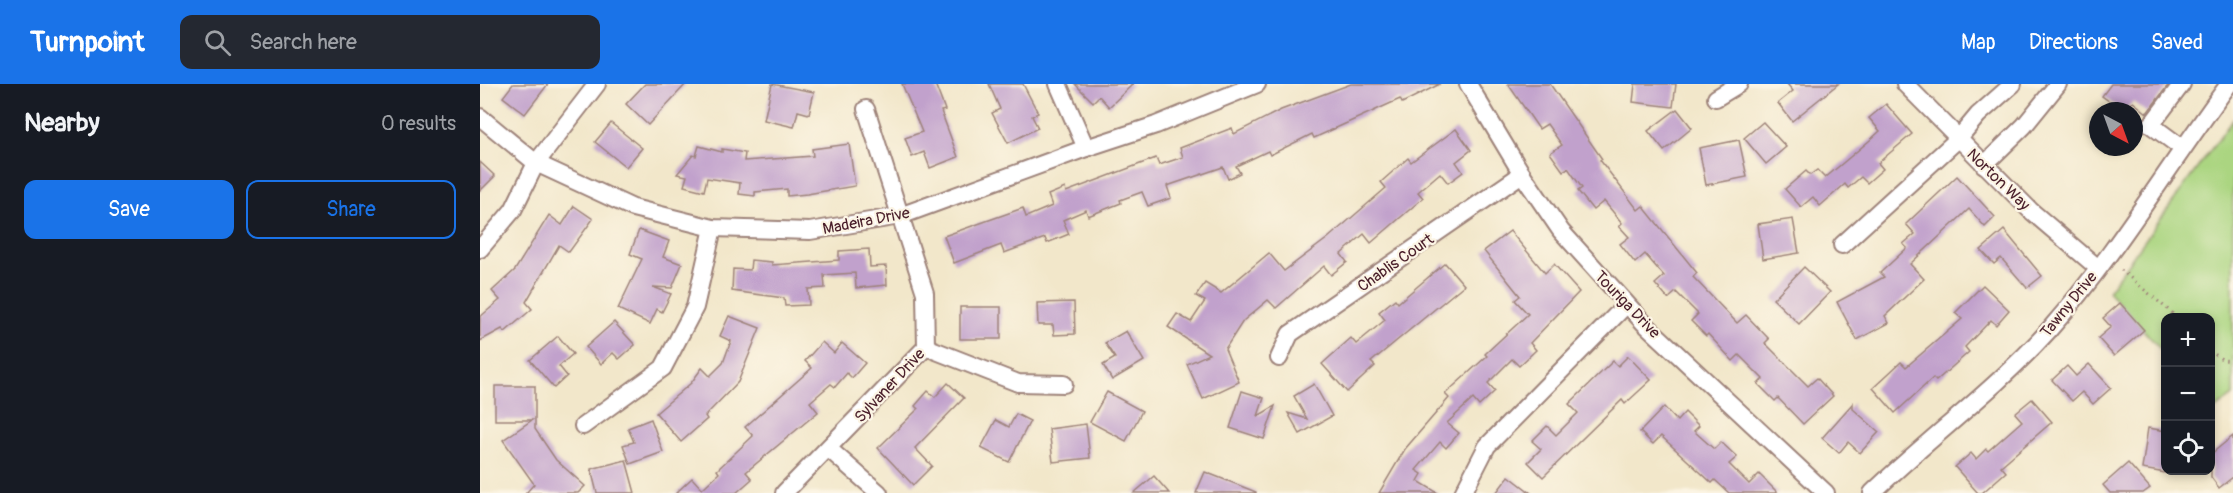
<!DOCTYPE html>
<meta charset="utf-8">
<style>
:root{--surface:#171b24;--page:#242831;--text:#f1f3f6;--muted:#9ea1a6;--line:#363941;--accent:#1a73e8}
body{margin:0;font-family:Pangolin,sans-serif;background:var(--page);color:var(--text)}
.controls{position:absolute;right:18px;bottom:18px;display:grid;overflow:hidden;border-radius:12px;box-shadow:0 3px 9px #0003}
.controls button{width:54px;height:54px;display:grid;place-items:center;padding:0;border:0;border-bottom:2px solid var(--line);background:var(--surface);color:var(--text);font:30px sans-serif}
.compass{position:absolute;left:1609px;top:18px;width:54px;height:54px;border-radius:50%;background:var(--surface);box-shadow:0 3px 9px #0003;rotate:139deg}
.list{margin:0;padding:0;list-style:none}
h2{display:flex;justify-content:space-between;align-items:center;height:78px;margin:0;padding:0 24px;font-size:26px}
h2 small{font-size:20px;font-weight:400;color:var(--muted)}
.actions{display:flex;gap:12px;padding:18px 24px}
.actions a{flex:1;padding:14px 0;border:2px solid var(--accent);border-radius:12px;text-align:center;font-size:21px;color:var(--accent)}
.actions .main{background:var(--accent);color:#fff}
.icon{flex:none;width:33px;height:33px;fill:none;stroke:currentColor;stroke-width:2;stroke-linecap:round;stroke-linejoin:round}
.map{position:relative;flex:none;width:1753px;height:409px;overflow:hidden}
header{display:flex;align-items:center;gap:36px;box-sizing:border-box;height:84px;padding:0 30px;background:var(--accent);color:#fff}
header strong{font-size:28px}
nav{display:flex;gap:33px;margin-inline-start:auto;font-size:21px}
.search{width:420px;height:54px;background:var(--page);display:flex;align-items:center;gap:15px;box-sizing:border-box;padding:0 21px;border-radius:12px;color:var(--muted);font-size:22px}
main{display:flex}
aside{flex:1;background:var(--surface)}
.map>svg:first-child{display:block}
.green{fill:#abd581;stroke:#7a7a56;stroke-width:1.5}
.building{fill:#c1a1cc}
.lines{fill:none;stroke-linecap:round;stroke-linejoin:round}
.minor-casing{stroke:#9e837a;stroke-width:20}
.path{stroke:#9e837a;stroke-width:3;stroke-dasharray:1.5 4.5;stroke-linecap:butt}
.minor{stroke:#fff;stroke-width:16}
.labels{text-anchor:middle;stroke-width:4.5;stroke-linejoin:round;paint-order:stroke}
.street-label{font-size:16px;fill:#4a1f2b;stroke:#fcf5e5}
</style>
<header>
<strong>Turnpoint</strong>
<div class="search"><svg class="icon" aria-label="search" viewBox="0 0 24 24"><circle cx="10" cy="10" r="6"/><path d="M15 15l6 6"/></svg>Search here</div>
<nav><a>Map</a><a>Directions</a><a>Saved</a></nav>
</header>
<main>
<aside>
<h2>Nearby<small>0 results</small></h2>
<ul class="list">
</ul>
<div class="actions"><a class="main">Save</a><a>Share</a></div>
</aside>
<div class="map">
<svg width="1753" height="409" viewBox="0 0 1753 409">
<rect width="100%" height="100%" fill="#fcf5e5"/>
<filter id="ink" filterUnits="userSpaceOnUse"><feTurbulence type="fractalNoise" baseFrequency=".0167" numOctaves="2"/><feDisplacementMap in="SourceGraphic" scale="12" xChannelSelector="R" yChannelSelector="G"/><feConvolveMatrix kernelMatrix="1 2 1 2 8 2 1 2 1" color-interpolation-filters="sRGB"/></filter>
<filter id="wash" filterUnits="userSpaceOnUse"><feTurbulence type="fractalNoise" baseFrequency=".008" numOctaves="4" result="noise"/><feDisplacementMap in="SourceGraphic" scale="24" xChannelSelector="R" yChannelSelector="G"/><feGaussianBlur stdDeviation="1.35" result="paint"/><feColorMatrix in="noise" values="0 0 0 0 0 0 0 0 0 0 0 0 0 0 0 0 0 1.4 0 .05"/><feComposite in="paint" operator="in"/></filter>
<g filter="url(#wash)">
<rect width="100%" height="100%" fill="#f2e7ca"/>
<!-- green -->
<polygon class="green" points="1753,35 1753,312 1735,325 1731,320 1730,234 1686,234 1685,270 1628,207"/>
<g id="blocks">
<!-- building -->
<g class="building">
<polygon points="33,0 68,0 45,30 23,13"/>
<polygon points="165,0 206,0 168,41 146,20"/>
<polygon points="292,0 334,8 329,30 318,27 314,43 284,36"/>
<polygon points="422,0 455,0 465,26 461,27 478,73 450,84 444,68 432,73 425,54 442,48"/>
<polygon points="509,0 543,0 558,29 552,32 558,44 528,59 512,29 520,25"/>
<polygon points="595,0 653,0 629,23 619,12 613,18"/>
<polygon points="871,0 960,0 922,19 920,15 834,54 832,50 790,71 788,67 756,82 760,89 748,95 743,83 687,102 691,114 668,122 662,108 640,116 641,119 608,132 606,126 583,136 589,150 567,159 565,154 524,169 521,161 474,179 464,152 543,124 546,133 572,122 568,111 585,104 586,108 676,74 679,81 703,73 700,64 752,44 754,50 801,26"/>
<polygon points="1028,0 1070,0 1122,75 1120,76 1158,126 1163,122 1217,189 1213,193 1257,239 1266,231 1289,255 1285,259 1328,302 1337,294 1353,312 1323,340 1298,314 1295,317 1278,300 1283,295 1259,271 1253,277 1228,250 1226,252 1211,237 1218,230 1196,208 1188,215 1175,200 1184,192 1165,170 1155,179 1140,160 1149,153 1139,142 1142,139 1124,117 1113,126 1098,107 1102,104 1088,84 1083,87 1070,69 1082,61 1067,40 1059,45"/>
<polygon points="1155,0 1196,0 1193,23 1153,18"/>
<polygon points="1307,0 1358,0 1312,37 1298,19 1313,7"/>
<polygon points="1631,0 1689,0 1667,29 1653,18 1643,27 1622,12"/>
<polygon points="1406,20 1432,50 1398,79 1403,85 1387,99 1381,93 1368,104 1365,100 1340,122 1333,113 1321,123 1305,105 1326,87 1330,91 1337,86 1345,94 1389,57 1400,47 1389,34"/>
<polygon points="1197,25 1212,44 1184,67 1168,47"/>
<polygon points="1283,38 1306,63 1286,80 1264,54"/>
<polygon points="131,39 162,64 146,83 115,58"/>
<polygon points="976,45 991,66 976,78 983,88 968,99 960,89 938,108 943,114 891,159 884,150 861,170 867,178 851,191 844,182 796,224 788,216 763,237 745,265 759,298 723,315 707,280 729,270 688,243 697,230 711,238 725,217 716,212 725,199 741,209 789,169 804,187 848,154 906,104 901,98 928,74 931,78"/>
<polygon points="1259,56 1267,93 1226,101 1219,64"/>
<polygon points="369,60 375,102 327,110 307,112 307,105 275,108 275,112 259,110 260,99 227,94 224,107 204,102 207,92 197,90 213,71 216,72 219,62 242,68 242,65 265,69 264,77 333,72 332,65"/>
<polygon points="0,78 15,92 0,107"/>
<polygon points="1477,92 1515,133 1505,143 1489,125 1430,180 1444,195 1405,232 1409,239 1377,256 1357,218 1404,193 1400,189 1427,164 1423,160 1435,150 1426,140"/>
<polygon points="94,122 113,135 89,168 79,161 46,218 52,225 25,248 22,245 0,257 0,233 20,216 12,207 35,186 69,131 82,141"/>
<polygon points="1313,135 1319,169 1283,175 1278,140"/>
<polygon points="159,146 189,157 183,173 202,180 192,204 173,203 191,210 182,228 177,225 170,240 138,225 162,175 150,170"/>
<polygon points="1524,146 1562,192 1547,204 1521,174 1514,180 1501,166"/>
<polygon points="1030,147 1065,189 1074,180 1099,208 1050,259 1056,266 1039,282 1032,275 1008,299 1015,307 999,322 993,315 967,339 979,349 966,364 960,358 936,386 942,390 938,397 958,409 899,409 925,365 969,314 965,310 1007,272 1005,270 1048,230 1035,216 1040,212 1004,167"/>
<polygon points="389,165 390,183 406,182 407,201 376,204 375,189 344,191 345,204 328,205 329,221 305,222 304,214 252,207 253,185 270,186 271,176 292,178 292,181 359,176 359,167"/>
<polygon points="965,179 984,201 891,278 895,282 867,308 842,280 871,254 876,260 905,236 899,228 915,215 918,219"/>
<polygon points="1324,183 1350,208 1319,240 1293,215"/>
<polygon points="1503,201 1529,226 1516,241 1511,236 1485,263 1489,268 1456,297 1453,294 1415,329 1393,304 1421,278 1426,283 1482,235 1475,229"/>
<polygon points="594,218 595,250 574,251 573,241 558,241 557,219"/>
<polygon points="1640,219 1664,246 1634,272 1618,254 1631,243 1623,234"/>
<rect x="480" y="223" width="41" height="32"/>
<polygon points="249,232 280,244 258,298 225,332 227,335 201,358 176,329 211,299 222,284 230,292 243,279 251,257 240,252"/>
<polygon points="134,238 155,261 139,275 133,269 121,280 106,263"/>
<polygon points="646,247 664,277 632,296 623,281 635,274 625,259"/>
<polygon points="78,252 93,270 79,282 87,292 74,304 50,276"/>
<polygon points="342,258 354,269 362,259 385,279 372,294 367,289 355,303 351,300 330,318 338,328 266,388 272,395 256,409 196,409 212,394 222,405 239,389 237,386 273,352 265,343 332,284 325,277"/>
<polygon points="1148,272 1171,296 1145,320 1142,316 1063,393 1048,378 1061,365 1052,357 1067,342 1076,351 1098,329 1089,320 1133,277 1138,282"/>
<polygon points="1609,280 1631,304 1613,320 1602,308 1592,317 1572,296 1587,282 1596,292"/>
<polygon points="468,299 484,314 435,364 452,382 433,401 398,364 438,325 435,322 448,307 455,313"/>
<polygon points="834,300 852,332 820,350 808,329 827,335 814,312"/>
<polygon points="15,302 55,302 55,345 76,376 105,402 98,409 46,409 54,400 23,356 52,336 15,336"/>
<polygon points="762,307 784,314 778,332 795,322 784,355 750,344"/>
<polygon points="627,308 662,327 646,357 610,338"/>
<polygon points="1552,315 1572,338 1521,382 1526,388 1502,409 1498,409 1475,383 1491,369 1496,375 1506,365 1508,367 1542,337 1535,329"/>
<polygon points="1373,319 1373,325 1399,348 1380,369 1368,358 1359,369 1342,354"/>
<polygon points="1184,323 1197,337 1205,328 1219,342 1214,347 1234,365 1241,358 1257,373 1249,380 1269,400 1279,390 1298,409 1249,409 1235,396 1232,399 1181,352 1173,360 1160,348"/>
<polygon points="536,330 550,337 529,378 501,364 516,336 529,343"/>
<polygon points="171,335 183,368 150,380 143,361 154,358 148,344"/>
<polygon points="606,340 610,374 573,378 569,345"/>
<polygon points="1668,344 1686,347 1686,389 1662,385"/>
<polygon points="1753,352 1753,393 1739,404 1731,393 1731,370"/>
<polygon points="146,376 155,409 117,409 111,385"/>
<polygon points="1648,379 1670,404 1663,409 1630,409 1623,401"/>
<polygon points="725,388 776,408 776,409 716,409"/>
<polygon points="674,392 689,409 654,409"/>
<polygon points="1029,392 1051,409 1016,409"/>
</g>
</g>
</g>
<g filter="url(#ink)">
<use href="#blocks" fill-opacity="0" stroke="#9e837a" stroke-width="1.5"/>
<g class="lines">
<!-- minor casing -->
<g class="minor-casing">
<g id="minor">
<polyline points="578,0 606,64"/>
<polyline points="988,0 1042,90 1081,147 1164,239 1346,409"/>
<polyline points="1425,0 1550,126 1618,184"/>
<polyline points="1702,0 1671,41 1702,64"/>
<polyline points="1236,14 1259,0"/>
<polyline points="0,33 56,79 153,124 233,144 330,147 420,132 606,64 676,41 777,0"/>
<polyline points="1504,81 1544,42 1578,0"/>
<polyline points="1362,161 1478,55 1498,31 1533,0"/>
<polyline points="0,165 33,126 56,79 117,0"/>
<polyline points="446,263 538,299 584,300"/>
<polyline points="799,274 810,250 1042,90"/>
<polyline points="103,342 183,284 215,223 233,144"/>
<polyline points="349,365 399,409"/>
<polyline points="304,409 446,263 445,209 386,25"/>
<polyline points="983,409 1007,362 1146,221"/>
<path d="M1392,409c58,-56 123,-103 177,-163 67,-76 120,-165 180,-246"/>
</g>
</g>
<!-- path -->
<g class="path">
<polyline points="1641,186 1698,234"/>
<polyline points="1730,267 1743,276 1753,277"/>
</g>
<!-- minor -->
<use href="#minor" class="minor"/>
</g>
</g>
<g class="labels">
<!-- street labels -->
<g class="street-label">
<text transform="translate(1519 95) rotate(44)" y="6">Norton Way</text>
<text transform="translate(386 136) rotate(-11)" y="6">Madeira Drive</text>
<text transform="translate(915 178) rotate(-35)" y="6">Chablis Court</text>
<text transform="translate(1148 220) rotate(46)" y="6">Touriga Drive</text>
<text transform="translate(1588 220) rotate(-51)" y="6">Tawny Drive</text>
<text transform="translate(409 301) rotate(-47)" y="6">Sylvaner Drive</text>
</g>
</g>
</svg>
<div class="controls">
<button>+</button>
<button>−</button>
<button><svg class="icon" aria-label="locate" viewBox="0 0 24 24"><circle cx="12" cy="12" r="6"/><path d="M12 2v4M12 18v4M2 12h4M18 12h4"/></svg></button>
</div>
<svg class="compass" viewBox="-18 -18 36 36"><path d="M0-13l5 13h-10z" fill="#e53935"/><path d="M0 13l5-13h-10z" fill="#9ea1a6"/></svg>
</div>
</main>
